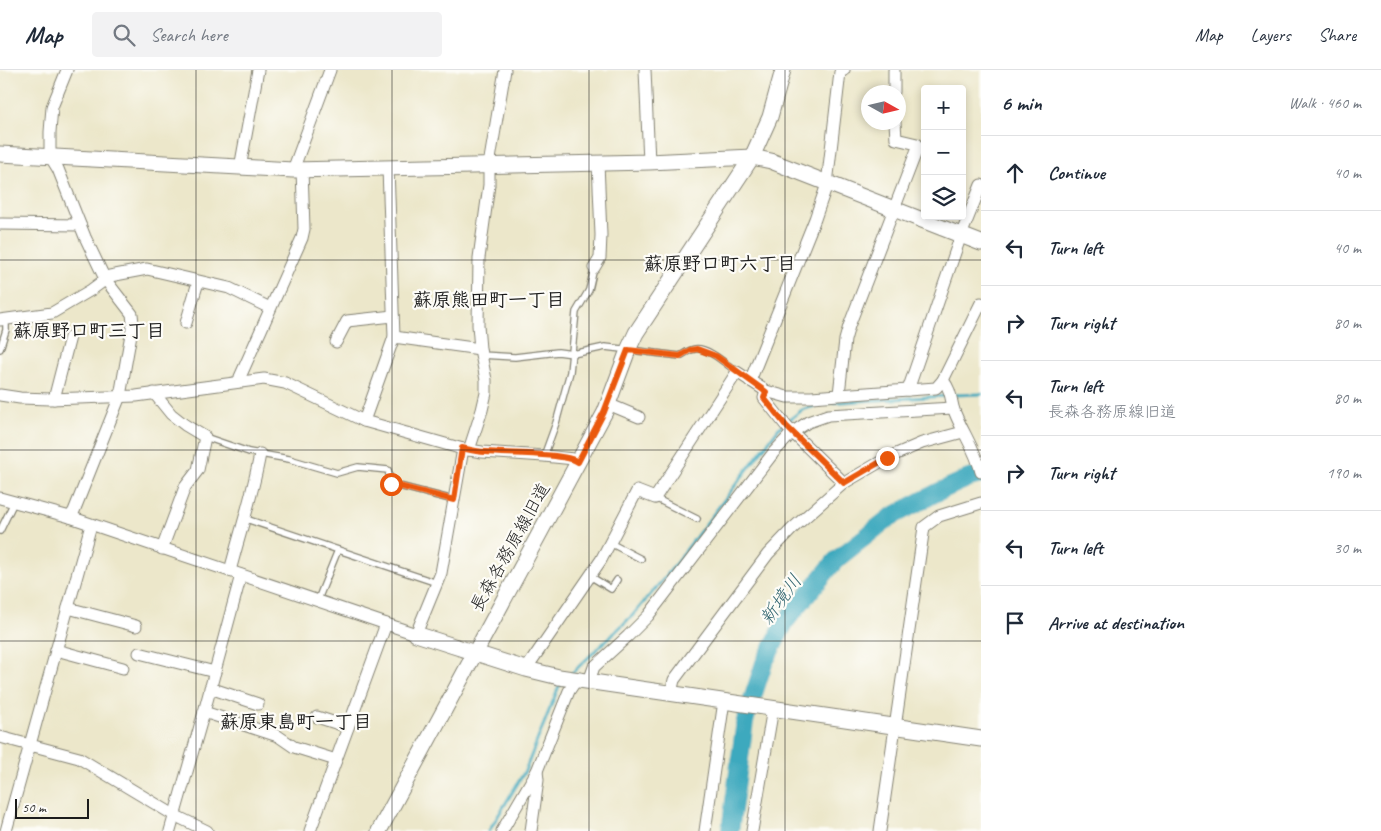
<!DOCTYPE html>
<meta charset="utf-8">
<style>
:root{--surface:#fff;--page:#f2f2f3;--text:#1f2937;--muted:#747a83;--line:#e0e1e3}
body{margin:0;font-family:Caveat,"Klee One",sans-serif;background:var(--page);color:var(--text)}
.controls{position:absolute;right:15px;top:15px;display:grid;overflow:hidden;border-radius:5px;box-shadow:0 2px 8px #0003}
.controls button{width:45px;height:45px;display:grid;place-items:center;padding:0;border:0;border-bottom:1px solid var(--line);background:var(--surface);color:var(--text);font:25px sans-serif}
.compass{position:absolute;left:861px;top:15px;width:45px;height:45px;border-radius:50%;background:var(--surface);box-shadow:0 2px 8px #0003;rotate:98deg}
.scale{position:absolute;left:15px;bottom:12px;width:74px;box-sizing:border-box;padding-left:5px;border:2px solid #1c1c1c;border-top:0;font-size:14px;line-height:18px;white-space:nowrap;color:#1c1c1c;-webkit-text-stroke:4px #fdfcf7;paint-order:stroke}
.stop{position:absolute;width:15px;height:15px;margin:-11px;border:4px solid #ea580c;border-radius:50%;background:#fff}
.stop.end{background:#ea580c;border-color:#fff;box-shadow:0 1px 5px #0008}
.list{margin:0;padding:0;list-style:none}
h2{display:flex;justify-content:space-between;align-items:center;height:65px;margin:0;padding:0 20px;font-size:21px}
h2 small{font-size:16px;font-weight:400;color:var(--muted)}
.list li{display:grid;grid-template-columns:32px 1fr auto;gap:15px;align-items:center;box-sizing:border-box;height:75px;padding:0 20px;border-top:1px solid var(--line)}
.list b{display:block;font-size:19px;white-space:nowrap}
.list p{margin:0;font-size:16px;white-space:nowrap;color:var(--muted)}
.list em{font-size:16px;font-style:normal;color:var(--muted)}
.icon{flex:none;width:28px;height:28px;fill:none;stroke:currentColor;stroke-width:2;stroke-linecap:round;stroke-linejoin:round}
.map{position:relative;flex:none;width:981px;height:761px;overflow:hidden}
header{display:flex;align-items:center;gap:30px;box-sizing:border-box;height:70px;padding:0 25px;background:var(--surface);border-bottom:1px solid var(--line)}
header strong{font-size:24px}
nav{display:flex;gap:28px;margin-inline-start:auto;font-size:18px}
.search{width:350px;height:45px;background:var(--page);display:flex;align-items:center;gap:12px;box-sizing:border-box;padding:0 18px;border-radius:5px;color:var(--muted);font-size:19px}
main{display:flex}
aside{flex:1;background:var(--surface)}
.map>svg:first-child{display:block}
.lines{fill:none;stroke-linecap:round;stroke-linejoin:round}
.stream{stroke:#3ea9be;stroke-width:3}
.river{stroke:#3ea9be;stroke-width:18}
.lane-casing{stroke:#848273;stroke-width:8}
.street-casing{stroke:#848273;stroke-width:13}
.secondary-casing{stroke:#848273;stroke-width:17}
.lane{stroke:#fff;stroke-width:5.5}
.street{stroke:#fff;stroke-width:11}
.secondary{stroke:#fff;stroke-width:15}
.route{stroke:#ea580c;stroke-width:6}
.grid{fill:none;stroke:#1c1c1c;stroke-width:1;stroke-opacity:0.55}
.labels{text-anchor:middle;stroke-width:4.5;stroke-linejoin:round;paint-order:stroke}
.street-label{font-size:18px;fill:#1c1c1c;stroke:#fdfcf7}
.neighbourhood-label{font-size:19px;font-weight:bold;fill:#1c1c1c;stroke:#fdfcf7}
.water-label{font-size:19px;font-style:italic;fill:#2d626d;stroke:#fdfcf7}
</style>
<header>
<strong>Map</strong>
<div class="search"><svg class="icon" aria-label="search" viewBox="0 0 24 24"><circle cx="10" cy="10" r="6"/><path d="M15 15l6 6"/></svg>Search here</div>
<nav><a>Map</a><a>Layers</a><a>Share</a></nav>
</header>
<main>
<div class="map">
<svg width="981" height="761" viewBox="0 0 981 761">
<rect width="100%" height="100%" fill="#fdfcf7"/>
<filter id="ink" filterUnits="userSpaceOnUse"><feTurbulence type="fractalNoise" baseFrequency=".02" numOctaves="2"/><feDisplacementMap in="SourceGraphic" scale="10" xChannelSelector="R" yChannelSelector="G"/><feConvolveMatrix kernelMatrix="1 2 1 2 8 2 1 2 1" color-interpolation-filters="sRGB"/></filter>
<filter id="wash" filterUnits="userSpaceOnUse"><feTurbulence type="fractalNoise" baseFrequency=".0096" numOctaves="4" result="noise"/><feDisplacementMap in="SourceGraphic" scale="20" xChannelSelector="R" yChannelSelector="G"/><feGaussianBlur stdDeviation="1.12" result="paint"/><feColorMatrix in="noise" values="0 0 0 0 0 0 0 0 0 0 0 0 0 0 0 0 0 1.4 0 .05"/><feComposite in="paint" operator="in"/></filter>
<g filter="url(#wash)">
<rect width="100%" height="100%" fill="#ece7ca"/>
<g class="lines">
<!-- stream -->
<g class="stream">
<polyline points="953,325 981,324"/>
<polyline points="571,604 633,545 667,505 779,358 802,340 824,333 947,326"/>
<polyline points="489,761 525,701 559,616 563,612"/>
</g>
<!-- river -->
<polyline class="river" points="730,761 745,651 764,593 786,551 836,490 889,448 938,422 969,408 981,405"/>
</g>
</g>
<g filter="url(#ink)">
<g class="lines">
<!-- lane casing -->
<g class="lane-casing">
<g id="lane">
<polyline points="0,279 6,260 6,249"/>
<path d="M481,285l34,2 43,-5 15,2 32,-7 75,9c5,-3 9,-6 15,-7 13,-2 31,15 42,23"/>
<polyline points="205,367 249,382 289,389 337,403 358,397 388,400 391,414 454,430"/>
<polyline points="544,386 556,353 570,302 576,242 589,220 594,198"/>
<polyline points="655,428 697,449"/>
<polyline points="243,448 437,513"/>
<polyline points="0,461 14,432"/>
<polyline points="610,473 641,489"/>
<polyline points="590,506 611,519 617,510"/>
<polyline points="317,532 338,480"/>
</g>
</g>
<!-- street casing -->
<g class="street-casing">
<g id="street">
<polyline points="67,0 52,37 50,62 50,86 58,99 85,167 105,209 132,244 133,253 120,326 74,441 70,447"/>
<polyline points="645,0 649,92"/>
<polyline points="894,0 894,22"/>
<polyline points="240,98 258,0"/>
<polyline points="293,100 330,0"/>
<polyline points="0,154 80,155"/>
<polyline points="594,198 600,188 601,165 598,93"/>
<polyline points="0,250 52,243 91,220 110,206 147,199 229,218 270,238"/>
<polyline points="186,253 198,212"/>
<polyline points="394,267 480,279"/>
<polyline points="336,272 347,251 393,246"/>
<path d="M943,310c10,13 7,21 12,33 8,20 21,38 26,59"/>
<polyline points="240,311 240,307 302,168 304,159 302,99"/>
<polyline points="750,311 815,149 827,114 840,2 844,0"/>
<polyline points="908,320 960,168 981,115"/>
<polyline points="766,321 764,328 787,357 844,413"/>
<polyline points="154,323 171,344 185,355 205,367 198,400 185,417 162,479"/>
<polyline points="839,324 845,270 849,256 918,77 917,74 896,69 895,52"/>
<polyline points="0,325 20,328 50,329 136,326 264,309 285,313 364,351 463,379 482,382 544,386 574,389 578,392"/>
<polyline points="54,329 70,267"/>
<polyline points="608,334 639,347"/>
<polyline points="364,351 394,267 388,98"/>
<polyline points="469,380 482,340 486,323 486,310 480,279 478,255 479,188 489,115 489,95 505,0"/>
<polyline points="0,428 70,447 416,564 441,503 463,379"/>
<path d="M230,501c10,-39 23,-77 30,-117"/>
<polyline points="68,538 136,556"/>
<polyline points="56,580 123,598"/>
<polyline points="139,583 215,602"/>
<polyline points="526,599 601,490 637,421 655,428 737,302 766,321 787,327 811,327 936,318 943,310 981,233"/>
<polyline points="589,611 594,597 628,566 648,546 774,382 793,362 808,352 828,345 953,338"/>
<polyline points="210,618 258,634"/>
<polyline points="671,623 674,610 768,484 793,458 844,413 887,388 922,373 963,362"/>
<polyline points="204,642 278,666 294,677 336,690"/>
<polyline points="317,647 348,657"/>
<polyline points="0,667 79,688 174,745 207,761"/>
<polyline points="537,701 569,621 577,609"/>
<polyline points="6,761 91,455"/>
<polyline points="170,761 204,642 241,505"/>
<polyline points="310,761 386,554"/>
<polyline points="502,761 537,701 538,710 531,761"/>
<polyline points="705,761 724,631"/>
<polyline points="752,761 773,638"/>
<polyline points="880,761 924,457 939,446 981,433"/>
</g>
</g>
<!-- secondary casing -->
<g class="secondary-casing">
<g id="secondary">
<polyline points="0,84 293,100 649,92 752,87 771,91 981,173"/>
<polyline points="416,564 526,599 559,607 981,669"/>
<polyline points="379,761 605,342 628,280 636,263 752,87 770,47 783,0"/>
</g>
</g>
<!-- lane -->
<use href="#lane" class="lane"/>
<!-- street -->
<use href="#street" class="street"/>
<!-- secondary -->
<use href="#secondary" class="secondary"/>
</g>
</g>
<g class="lines" filter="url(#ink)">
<!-- route -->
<path class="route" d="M391,414l63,16 8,-52c8,2 16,4 24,4 19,2 79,1 92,10l26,-50 24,-62 52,6 10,-6 7,-1 19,7 50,36 -2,6 23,29 57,56 43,-25"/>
</g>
<!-- grid -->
<path class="grid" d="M196,0v761M392,0v761M589,0v761M785,0v761M0,190h981M0,380h981M0,571h981"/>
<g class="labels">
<!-- street labels -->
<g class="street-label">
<text transform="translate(510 477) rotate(-61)" y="6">長森各務原線旧道</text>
</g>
<!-- neighbourhood labels -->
<g class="neighbourhood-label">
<text x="720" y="200">蘇原野口町六丁目</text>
<text x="489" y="236">蘇原熊田町一丁目</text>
<text x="89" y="267">蘇原野口町三丁目</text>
<text x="296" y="658">蘇原東島町一丁目</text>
</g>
<!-- water labels -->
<g class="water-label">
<text transform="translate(780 529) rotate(-54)" y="7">新境川</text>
</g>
</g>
</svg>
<div class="controls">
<button>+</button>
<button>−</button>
<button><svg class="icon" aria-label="layers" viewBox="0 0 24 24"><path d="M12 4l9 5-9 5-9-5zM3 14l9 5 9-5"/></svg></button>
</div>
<svg class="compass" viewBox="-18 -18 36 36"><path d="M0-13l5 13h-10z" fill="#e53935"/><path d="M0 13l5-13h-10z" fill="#747a83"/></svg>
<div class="scale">50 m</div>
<div class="stop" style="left:391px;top:414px"></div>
<div class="stop end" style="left:887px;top:388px"></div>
</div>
<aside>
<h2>6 min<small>Walk · 460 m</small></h2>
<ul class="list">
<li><svg class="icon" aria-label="ahead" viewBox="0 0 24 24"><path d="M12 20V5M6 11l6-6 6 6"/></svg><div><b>Continue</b></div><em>40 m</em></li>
<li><svg class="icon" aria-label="left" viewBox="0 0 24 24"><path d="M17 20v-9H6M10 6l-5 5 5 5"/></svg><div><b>Turn left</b></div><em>40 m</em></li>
<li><svg class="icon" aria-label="right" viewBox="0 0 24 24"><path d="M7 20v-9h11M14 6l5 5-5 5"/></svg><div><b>Turn right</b></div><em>80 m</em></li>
<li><svg class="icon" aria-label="left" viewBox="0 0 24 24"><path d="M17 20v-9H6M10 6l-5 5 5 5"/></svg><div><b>Turn left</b><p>長森各務原線旧道</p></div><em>80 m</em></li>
<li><svg class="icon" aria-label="right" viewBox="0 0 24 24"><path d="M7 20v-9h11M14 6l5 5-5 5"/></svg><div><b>Turn right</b></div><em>190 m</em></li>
<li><svg class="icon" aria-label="left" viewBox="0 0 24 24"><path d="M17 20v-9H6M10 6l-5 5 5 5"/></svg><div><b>Turn left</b></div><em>30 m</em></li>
<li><svg class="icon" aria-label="arrive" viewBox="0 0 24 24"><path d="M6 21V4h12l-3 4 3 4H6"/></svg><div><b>Arrive at destination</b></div></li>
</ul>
</aside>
</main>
